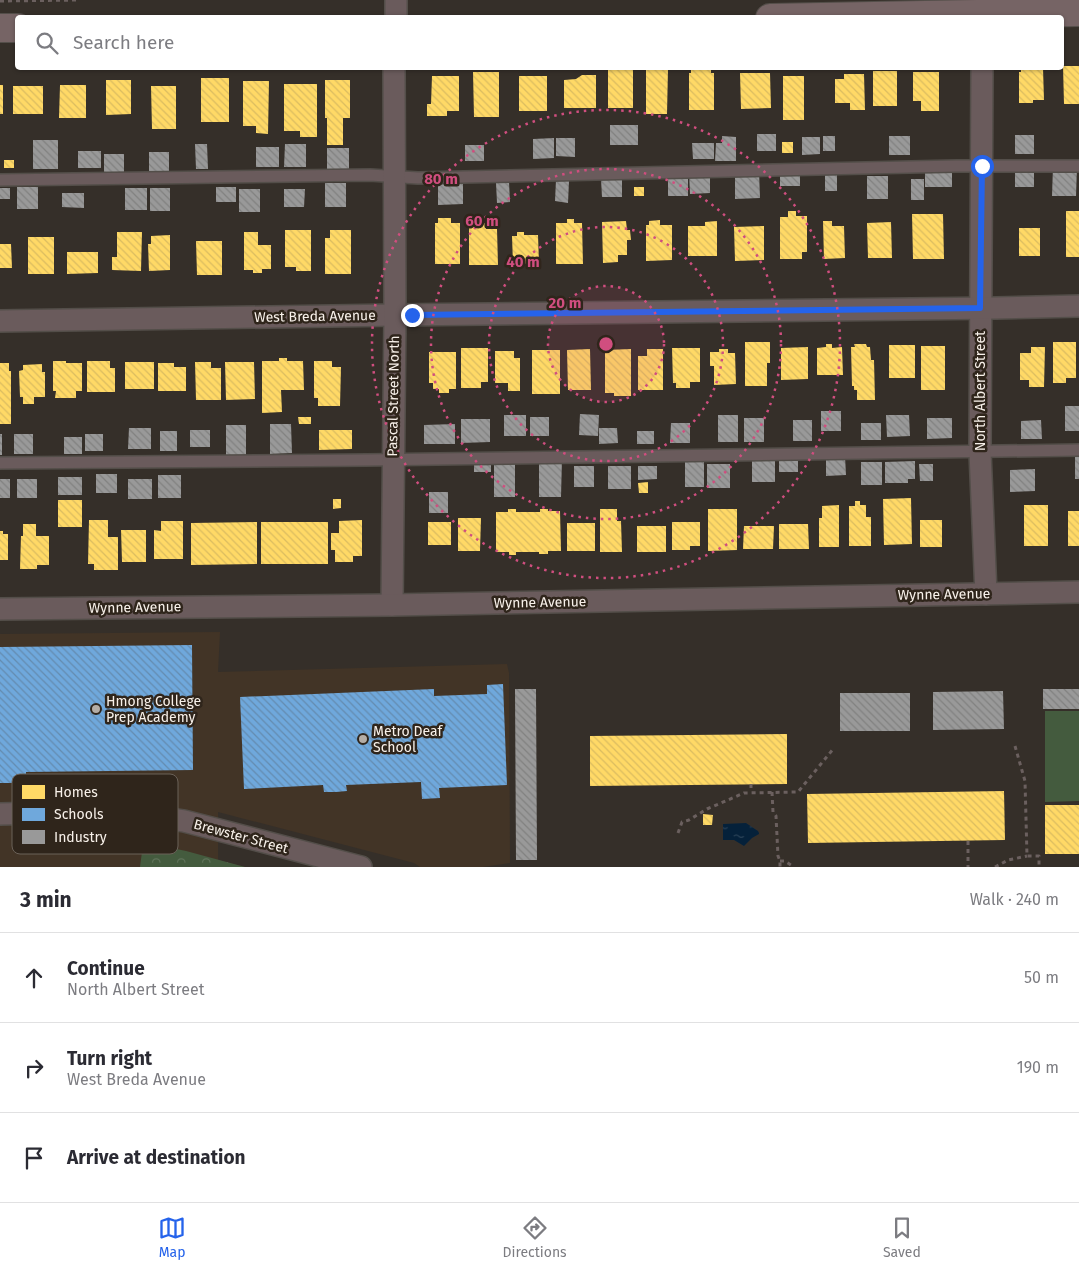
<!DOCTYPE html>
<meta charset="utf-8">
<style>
:root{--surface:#fff;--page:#f2f2f3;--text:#2b2b33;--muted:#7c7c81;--line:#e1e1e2;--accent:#2563eb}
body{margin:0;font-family:"Fira Sans",sans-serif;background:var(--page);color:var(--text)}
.stop{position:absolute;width:15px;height:15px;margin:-11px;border:4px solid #2563eb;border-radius:50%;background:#fff}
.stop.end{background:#2563eb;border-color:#fff;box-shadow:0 1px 5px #0008}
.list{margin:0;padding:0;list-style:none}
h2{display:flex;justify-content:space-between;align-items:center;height:65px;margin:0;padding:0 20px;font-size:21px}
h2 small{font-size:16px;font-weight:400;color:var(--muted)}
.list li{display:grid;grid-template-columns:32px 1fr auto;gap:15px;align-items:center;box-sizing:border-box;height:90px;padding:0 20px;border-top:1px solid var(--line)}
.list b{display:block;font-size:19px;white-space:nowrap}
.list p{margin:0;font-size:16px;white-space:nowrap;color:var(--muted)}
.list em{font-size:16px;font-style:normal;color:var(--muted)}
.icon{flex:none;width:28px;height:28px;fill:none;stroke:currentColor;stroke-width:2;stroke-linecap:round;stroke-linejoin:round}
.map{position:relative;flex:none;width:1079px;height:867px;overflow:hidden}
.search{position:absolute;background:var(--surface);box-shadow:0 1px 4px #0004;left:15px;right:15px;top:15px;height:55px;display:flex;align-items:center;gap:12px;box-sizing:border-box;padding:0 18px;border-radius:5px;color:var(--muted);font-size:19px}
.sheet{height:335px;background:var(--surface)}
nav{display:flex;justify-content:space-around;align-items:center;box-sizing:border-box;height:70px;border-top:1px solid var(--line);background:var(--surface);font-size:14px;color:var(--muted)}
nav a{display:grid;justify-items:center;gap:2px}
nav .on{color:var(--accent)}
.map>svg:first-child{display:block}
.built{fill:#423426}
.grass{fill:#445b3e}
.park{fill:url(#park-crowns)}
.water{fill:url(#water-ripples)}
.homes{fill:url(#homes-back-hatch)}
.schools{fill:url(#schools-back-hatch)}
.industry{fill:url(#industry-back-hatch)}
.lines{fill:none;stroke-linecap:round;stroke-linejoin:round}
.service-casing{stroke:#534e49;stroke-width:14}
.minor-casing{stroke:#534e49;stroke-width:24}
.secondary-casing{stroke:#534e49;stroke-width:30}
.path{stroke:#6b605f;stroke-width:3;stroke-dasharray:4 4;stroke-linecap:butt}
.service{stroke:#6a5b5c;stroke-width:11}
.minor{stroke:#6a5b5c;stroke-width:21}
.secondary{stroke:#766465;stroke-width:28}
.route{stroke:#2563eb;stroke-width:6}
.ring{fill:none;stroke:#d04e7f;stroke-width:2.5;stroke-dasharray:2.5 5}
.poi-dot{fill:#b4ada6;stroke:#2f251b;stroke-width:2}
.labels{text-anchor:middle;stroke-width:5;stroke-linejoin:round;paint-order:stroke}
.street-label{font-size:14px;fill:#f8f1ea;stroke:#2f251b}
.poi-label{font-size:14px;fill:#f8f1ea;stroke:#2f251b;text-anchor:start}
.key{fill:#2f251b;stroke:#6b6259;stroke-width:1}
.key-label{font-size:14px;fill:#f8f1ea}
.centre{fill:#d04e7f;stroke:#2f251b;stroke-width:2.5}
.ring-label{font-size:15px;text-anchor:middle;font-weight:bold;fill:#d04e7f;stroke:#2f251b;stroke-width:5;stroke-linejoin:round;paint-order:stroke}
</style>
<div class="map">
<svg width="1079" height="867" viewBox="0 0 1079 867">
<defs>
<pattern id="park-crowns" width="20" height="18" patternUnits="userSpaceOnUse" patternTransform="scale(1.25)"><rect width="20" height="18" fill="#445b3e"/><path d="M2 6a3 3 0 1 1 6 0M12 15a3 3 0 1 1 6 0" fill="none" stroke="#60735a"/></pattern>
<pattern id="water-ripples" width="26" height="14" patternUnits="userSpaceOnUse" patternTransform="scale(1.25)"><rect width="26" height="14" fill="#05213a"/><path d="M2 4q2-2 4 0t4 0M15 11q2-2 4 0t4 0" fill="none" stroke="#2a4257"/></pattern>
<pattern id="homes-back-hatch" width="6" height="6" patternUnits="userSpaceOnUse" patternTransform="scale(1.25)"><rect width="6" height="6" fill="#ffd966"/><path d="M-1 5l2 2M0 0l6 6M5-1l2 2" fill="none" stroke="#dbbc60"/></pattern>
<pattern id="schools-back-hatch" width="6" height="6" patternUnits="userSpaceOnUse" patternTransform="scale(1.25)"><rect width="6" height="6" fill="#6fa8dc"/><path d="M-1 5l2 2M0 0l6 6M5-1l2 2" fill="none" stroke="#648baf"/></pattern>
<pattern id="industry-back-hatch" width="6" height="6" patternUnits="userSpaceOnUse" patternTransform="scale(1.25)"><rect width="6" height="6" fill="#999"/><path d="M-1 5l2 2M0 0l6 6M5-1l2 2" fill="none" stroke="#818180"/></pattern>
</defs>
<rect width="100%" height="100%" fill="#352f29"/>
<!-- built -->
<polygon class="built" points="220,632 218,672 507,664 509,673 510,863 483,867 420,867 414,863 218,812 218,860 245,867 0,867 0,634"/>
<!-- grass -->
<polygon class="grass" points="1045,711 1079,711 1079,801 1045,802"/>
<!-- park -->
<polygon class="park" points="142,842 186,851 245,867 140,867 142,852"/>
<!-- water -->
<polygon class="water" points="746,823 758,831 759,833 759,834 752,838 744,846 734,840 723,840 723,824"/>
<!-- homes -->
<g class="homes">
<polygon points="1063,66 1079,66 1079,104 1064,104"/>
<rect x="608" y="68" width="25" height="40"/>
<polygon points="691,68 711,68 711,73 714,73 714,110 689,110 689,73 691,73"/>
<polygon points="1021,68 1043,68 1044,100 1033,100 1033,103 1019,103 1019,72 1021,72"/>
<polygon points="646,69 668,69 667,114 646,114"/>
<rect x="873" y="71" width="24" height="35"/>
<polygon points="473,72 499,72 499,117 474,117"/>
<polygon points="913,72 939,72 939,111 921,111 921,101 913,101"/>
<polygon points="740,73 770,73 771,108 741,109"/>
<polygon points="844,74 864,74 865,110 850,110 850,103 835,103 835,79 844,79"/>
<polygon points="582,75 596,75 596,108 564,108 564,80 576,79"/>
<polygon points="432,76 459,76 459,111 447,111 447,116 427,116 427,104 431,104"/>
<rect x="519" y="76" width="28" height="35"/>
<rect x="783" y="76" width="21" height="44"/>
<rect x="201" y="78" width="28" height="44"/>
<polygon points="106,80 131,80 131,114 106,115"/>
<polygon points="325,80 350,80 350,118 343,118 343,145 327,145 327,118 325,118"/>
<polygon points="243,81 269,81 268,134 256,133 256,126 243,126"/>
<polygon points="284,84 317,84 317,137 300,137 300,131 284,131"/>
<rect x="0" y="85" width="3" height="29"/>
<polygon points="60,85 86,85 86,118 59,118"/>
<rect x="13" y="86" width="30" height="28"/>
<polygon points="151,86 176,86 176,129 152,129"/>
<rect x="782" y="142" width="11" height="11"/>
<rect x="4" y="160" width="10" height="8"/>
<rect x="634" y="187" width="10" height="9"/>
<polygon points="788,211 796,211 796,216 807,216 807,252 802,252 802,259 780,259 780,217 788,217"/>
<rect x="1066" y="211" width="13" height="46"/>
<polygon points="912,214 943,214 944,259 913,259"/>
<polygon points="438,218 451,218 451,223 460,223 460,264 435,264 435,223 438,223"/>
<polygon points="567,219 574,219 574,223 582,223 583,264 556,264 556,223 567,223"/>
<polygon points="660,220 660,225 672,225 672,260 646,261 646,225 649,225 649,221"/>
<polygon points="626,221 627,230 630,230 631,240 627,240 627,255 618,255 618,262 603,263 602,222"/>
<polygon points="717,221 717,256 688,256 688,226 705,226 705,222"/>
<polygon points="823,221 832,221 832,226 844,226 845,258 824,259"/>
<polygon points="891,222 892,258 868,258 867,223"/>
<polygon points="469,223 486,223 486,229 497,229 498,265 469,265"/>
<polygon points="764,226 764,260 735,261 734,227"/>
<rect x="1019" y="228" width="21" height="28"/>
<polygon points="285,230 311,230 311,271 296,271 296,267 285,267"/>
<polygon points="330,230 351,230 351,274 325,274 325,238 330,238"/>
<polygon points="117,232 142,232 141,271 112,270 112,257 117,257"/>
<polygon points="244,232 258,232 258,245 271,245 271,269 262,269 262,273 253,273 253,270 244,270"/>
<polygon points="517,232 524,232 524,235 538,235 539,263 513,264 512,236 517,236"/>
<polygon points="170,235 170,270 149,271 148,244 151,244 151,236"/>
<rect x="28" y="237" width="26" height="37"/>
<polygon points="196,241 222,241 222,275 197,275"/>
<polygon points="0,244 11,244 12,268 0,268"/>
<polygon points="67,252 98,252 98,273 67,274"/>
<polygon points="745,342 770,342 770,363 767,363 767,386 745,386"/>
<polygon points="1053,342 1076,342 1076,378 1066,378 1066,383 1053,383"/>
<polygon points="826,344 832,344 832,348 842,347 843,375 817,375 817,348 826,347"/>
<polygon points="854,344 866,344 867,347 870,347 871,360 874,360 875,400 857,400 857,390 854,390 854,386 852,386 851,347 855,347"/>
<rect x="889" y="345" width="26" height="33"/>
<rect x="921" y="346" width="24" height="44"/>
<polygon points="808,347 808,379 781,380 781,348"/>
<polygon points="1031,347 1045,347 1044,387 1029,387 1029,380 1020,380 1020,353 1031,353"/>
<polygon points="461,348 488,348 488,382 481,382 481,388 461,388"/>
<polygon points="672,348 700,348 700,382 690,382 690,388 676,388 676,383 673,383"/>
<polygon points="590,349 591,390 568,390 567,350"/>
<polygon points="631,349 631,396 614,396 614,393 605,393 605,350"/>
<polygon points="647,349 663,349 663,390 638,390 638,356 647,356"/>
<polygon points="719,349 728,349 728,353 735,353 736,384 714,385 714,366 710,366 710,352 719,352"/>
<rect x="532" y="350" width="28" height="44"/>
<polygon points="495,351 514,351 514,358 520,358 520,391 508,391 508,383 495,383"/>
<polygon points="429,352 456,352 456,389 449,389 449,393 439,393 439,389 433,389 433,383 429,383"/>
<polygon points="279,358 287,358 287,361 303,361 304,390 281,390 282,412 262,413 262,361 279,361"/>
<polygon points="53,361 66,361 66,363 82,363 82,391 76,391 76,398 55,398 56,391 53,391"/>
<polygon points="87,361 110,361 110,368 115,368 115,392 87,392"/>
<polygon points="314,361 332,361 332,367 341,367 340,406 318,406 318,398 314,398"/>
<rect x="125" y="362" width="29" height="27"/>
<polygon points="195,362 211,362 211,368 221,368 221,400 196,400"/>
<polygon points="225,362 254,362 255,399 226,400"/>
<polygon points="0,363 9,363 9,371 11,371 11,424 0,424"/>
<polygon points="158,363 174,363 174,367 186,367 186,391 158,391"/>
<polygon points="42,364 42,372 45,372 45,397 34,397 34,404 23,404 23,397 20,397 19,371 23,370 23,365"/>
<polygon points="298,417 311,417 311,424 299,424"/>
<polygon points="319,430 352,430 352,449 319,450"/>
<polygon points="648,482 648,493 639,493 638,483"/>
<polygon points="911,498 912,544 884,545 883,499"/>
<polygon points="333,499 341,499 341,508 333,509"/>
<rect x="58" y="500" width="24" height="27"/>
<polygon points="855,501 860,501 860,505 866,505 866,517 871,517 871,546 849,546 849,506 855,506"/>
<polygon points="839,505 839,547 819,547 819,518 822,518 822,506"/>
<rect x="1024" y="505" width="24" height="41"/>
<polygon points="508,509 516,509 516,512 540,512 540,509 548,509 548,511 560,511 561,551 548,551 548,554 539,554 539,552 516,552 516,555 509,555 509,552 496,552 496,512 508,512"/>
<polygon points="600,509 617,509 617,521 621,521 622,552 600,552"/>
<polygon points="708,509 737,509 737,550 708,551"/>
<rect x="1068" y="511" width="11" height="35"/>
<polygon points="458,518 481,518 480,551 458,551"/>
<polygon points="89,520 108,520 108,537 118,537 118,570 94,570 94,564 88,564"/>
<polygon points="362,520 362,556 353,556 353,562 335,562 335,550 331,550 331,533 339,533 339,521"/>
<rect x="920" y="520" width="22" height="27"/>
<polygon points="161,521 183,521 183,559 154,559 154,530 161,531"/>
<polygon points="257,522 257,564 191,565 191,523"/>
<rect x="261" y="522" width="67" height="42"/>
<rect x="428" y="522" width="23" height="23"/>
<polygon points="672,522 700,522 700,546 690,546 690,550 672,550"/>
<rect x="567" y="523" width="28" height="28"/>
<polygon points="23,524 36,524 36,536 49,536 49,565 37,565 37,569 20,569 21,536 23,536"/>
<polygon points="779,524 808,524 809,549 779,549"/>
<rect x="637" y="526" width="29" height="26"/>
<polygon points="744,526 774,526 773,549 743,549"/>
<polygon points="121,530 146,530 146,562 122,562"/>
<polygon points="0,531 3,531 3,534 8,534 8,560 0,560"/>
<polygon points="787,734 787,784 590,786 590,736"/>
<polygon points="1004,791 1005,840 808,843 807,794"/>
<rect x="1045" y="805" width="34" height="49"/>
<polygon points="703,814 713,815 712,825 703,825"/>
</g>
<!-- schools -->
<g class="schools">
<polygon points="192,645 193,770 26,772 26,783 0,783 0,647"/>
<polygon points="503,684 507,785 439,788 440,798 422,799 421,782 346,785 347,791 336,792 324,792 323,785 244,789 240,697 434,689 434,696 487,694 487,685"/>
</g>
<!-- industry -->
<g class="industry">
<rect x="610" y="125" width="28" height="20"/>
<rect x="757" y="134" width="19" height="17"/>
<rect x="1015" y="135" width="19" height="19"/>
<polygon points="722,136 736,137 736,161 715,161 716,143 722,143"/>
<rect x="823" y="136" width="12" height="15"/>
<rect x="889" y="136" width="21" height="19"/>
<polygon points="802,137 820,137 820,154 802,155"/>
<polygon points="554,138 554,158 533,159 533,139"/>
<polygon points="556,138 575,138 575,157 556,156"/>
<rect x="33" y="140" width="25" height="29"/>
<polygon points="692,143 714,143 714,159 693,159"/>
<polygon points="195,144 207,144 208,169 196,169"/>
<polygon points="285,144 306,144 306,167 284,167"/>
<rect x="465" y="145" width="19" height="16"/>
<rect x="256" y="147" width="23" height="20"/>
<polygon points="327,148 349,148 349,170 327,171"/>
<rect x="78" y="151" width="23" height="17"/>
<rect x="149" y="152" width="20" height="19"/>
<rect x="104" y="154" width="20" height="19"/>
<polygon points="1053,166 1077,167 1076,196 1052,196"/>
<rect x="1015" y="169" width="19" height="18"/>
<polygon points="710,171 710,193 690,194 689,172"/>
<polygon points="735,171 759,171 760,198 735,199"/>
<rect x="668" y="172" width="20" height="24"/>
<rect x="780" y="172" width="20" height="14"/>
<polygon points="952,172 952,187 925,187 925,173"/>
<rect x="825" y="174" width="12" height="17"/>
<rect x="867" y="176" width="21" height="23"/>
<polygon points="463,178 463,204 438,205 438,179"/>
<polygon points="601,179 622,179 622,197 602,197"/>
<rect x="911" y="179" width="13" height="21"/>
<polygon points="556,180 569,181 568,203 555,201"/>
<polygon points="509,182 510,202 497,203 496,183"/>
<rect x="325" y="183" width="21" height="24"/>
<rect x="17" y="187" width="21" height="22"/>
<rect x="216" y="187" width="20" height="15"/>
<rect x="0" y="188" width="10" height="11"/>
<rect x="125" y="188" width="22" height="22"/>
<rect x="150" y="188" width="20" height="23"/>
<rect x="239" y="189" width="21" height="23"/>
<polygon points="284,189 305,189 304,207 284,207"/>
<polygon points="62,193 84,193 84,208 62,207"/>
<rect x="1065" y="406" width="14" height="25"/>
<rect x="821" y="411" width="20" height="20"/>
<polygon points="580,414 599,415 598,436 579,435"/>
<rect x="504" y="415" width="22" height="21"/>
<rect x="718" y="415" width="20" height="27"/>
<polygon points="886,415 909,415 910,436 887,437"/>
<rect x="530" y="417" width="19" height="19"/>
<rect x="744" y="418" width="20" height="24"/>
<polygon points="927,418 952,418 952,438 927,439"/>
<polygon points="461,419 490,419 490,442 461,443"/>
<rect x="793" y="420" width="19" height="21"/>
<polygon points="1041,420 1042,439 1021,439 1021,421"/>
<polygon points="671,423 690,423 690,443 670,443"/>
<rect x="861" y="423" width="20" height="17"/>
<polygon points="270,424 291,424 292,453 270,454"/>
<polygon points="455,424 455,444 424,444 424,425"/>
<rect x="226" y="425" width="20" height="30"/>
<polygon points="129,428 151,428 151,449 128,449"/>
<polygon points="599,428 617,428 618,443 599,444"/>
<rect x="190" y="430" width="20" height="17"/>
<rect x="160" y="431" width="17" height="20"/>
<rect x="637" y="431" width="17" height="13"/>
<rect x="0" y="434" width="2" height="21"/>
<rect x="14" y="434" width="19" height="20"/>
<rect x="85" y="434" width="18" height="17"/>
<rect x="64" y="437" width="18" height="17"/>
<rect x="1075" y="453" width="4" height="26"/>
<polygon points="826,456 845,456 846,475 826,476"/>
<rect x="779" y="457" width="19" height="15"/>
<rect x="494" y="459" width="21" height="38"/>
<polygon points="539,459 562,459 561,497 539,497"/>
<polygon points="704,459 704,487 685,487 685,460"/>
<rect x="474" y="460" width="17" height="12"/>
<rect x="752" y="460" width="23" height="22"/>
<polygon points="915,461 915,479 908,479 908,483 885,483 885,462"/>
<rect x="861" y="462" width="21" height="23"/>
<rect x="707" y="464" width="23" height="24"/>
<polygon points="919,464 933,464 933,481 920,481"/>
<rect x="574" y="466" width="20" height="21"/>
<rect x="608" y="466" width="23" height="23"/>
<polygon points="638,466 657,466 657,479 638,480"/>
<polygon points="1035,469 1035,491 1010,492 1010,470"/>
<rect x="96" y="474" width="21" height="19"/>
<rect x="158" y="475" width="23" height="23"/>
<rect x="58" y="477" width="24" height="18"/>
<rect x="0" y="479" width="10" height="19"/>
<rect x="17" y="479" width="20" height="19"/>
<rect x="128" y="479" width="24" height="20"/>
<rect x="429" y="492" width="19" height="21"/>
<polygon points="515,689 536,689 537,860 516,860"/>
<rect x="1043" y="689" width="36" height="20"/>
<polygon points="1003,691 1004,729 933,730 933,692"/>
<rect x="840" y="693" width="70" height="38"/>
</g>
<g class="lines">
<!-- service casing -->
<g class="service-casing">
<g id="service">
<polyline points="0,180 370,175 418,178 956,166 1079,166"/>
<polyline points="0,463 367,460 1079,450"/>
</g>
</g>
<!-- minor casing -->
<g class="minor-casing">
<g id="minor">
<polyline points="396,18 396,0"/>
<polyline points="982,68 980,452 986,594"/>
<polyline points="0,321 395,315 996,308 1079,306"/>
<polyline points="392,605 395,315 394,68"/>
<polyline points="0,609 392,605 1079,592"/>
<polyline points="0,814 87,812 124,813 138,814 184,821 361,867"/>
</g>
</g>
<!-- secondary casing -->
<g class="secondary-casing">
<g id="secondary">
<polyline points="770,18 1079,12"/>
<polyline points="0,28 18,28"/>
</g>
</g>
<!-- path -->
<g class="path">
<polyline points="0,1 80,0"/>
<polyline points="1015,746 1025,781 1027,856 1039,856 1039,867"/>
<polyline points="751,784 751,792"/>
<polyline points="772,792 773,812 776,816 778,856 780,861 780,867"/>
<polyline points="678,833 682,822 689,820 707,809 744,793 798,792 834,748"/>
<polyline points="968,841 968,867"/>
<polyline points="780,861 785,861 794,867"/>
<polyline points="995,867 1008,860 1027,856"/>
</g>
<!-- service -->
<use href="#service" class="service"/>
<!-- minor -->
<use href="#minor" class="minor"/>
<!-- secondary -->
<use href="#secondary" class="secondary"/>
</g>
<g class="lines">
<!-- route -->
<polyline class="route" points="412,315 980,308 982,166"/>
</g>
<!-- distance rings -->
<circle cx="606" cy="344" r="58" fill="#d04e7f" fill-opacity=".12"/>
<g class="ring">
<circle cx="606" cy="344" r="58"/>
<circle cx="606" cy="344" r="117"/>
<circle cx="606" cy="344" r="175"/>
<circle cx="606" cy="344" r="234"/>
</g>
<!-- markers -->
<g class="poi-dot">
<circle cx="96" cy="709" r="5"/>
<circle cx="363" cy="739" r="5"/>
</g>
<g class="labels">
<!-- street labels -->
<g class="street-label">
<text transform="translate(315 316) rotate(-1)" y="5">West Breda Avenue</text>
<text transform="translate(980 391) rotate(-90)" y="5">North Albert Street</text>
<text transform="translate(393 396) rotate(-89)" y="5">Pascal Street North</text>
<text transform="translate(944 594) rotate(-1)" y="5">Wynne Avenue</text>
<text transform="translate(540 602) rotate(-1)" y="5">Wynne Avenue</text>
<text transform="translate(135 607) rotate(-1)" y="5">Wynne Avenue</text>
<text transform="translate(241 836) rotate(15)" y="5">Brewster Street</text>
</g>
<!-- poi labels -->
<g class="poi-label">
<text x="106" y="706">Hmong College<tspan x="106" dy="16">Prep Academy</tspan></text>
<text x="373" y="736">Metro Deaf<tspan x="373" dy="16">School</tspan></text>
</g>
</g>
<!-- legend -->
<rect x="12" y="774" width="166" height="80" rx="8" class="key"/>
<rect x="22" y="785" width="23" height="14" fill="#ffd966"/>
<rect x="22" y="808" width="23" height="13" fill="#6fa8dc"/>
<rect x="22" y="830" width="23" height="14" fill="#999"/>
<g class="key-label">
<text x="54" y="797">Homes</text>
<text x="54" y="819">Schools</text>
<text x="54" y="842">Industry</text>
</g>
<circle cx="606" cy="344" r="8" class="centre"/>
<g class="ring-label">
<text x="441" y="184">80 m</text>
<text x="482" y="226">60 m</text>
<text x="523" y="267">40 m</text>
<text x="565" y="308">20 m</text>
</g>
</svg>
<div class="stop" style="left:982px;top:166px"></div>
<div class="stop end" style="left:412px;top:315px"></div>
<div class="search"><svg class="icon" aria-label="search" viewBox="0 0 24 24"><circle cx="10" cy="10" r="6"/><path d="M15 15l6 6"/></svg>Search here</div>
</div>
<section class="sheet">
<h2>3 min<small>Walk · 240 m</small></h2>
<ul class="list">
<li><svg class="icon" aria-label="ahead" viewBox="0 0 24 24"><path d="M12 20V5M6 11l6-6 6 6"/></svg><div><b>Continue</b><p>North Albert Street</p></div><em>50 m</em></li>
<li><svg class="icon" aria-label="right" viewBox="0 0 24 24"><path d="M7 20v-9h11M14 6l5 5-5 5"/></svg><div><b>Turn right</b><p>West Breda Avenue</p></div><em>190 m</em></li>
<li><svg class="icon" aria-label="arrive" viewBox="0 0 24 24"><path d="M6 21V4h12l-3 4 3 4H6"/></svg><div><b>Arrive at destination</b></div></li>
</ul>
</section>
<nav>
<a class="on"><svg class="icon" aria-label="map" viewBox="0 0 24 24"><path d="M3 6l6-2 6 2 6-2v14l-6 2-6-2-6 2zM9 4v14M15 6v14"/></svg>Map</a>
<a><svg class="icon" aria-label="directions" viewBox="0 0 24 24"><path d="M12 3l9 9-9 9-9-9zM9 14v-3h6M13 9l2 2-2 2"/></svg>Directions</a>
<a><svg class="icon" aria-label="saved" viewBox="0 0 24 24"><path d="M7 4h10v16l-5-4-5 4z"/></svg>Saved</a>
</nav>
